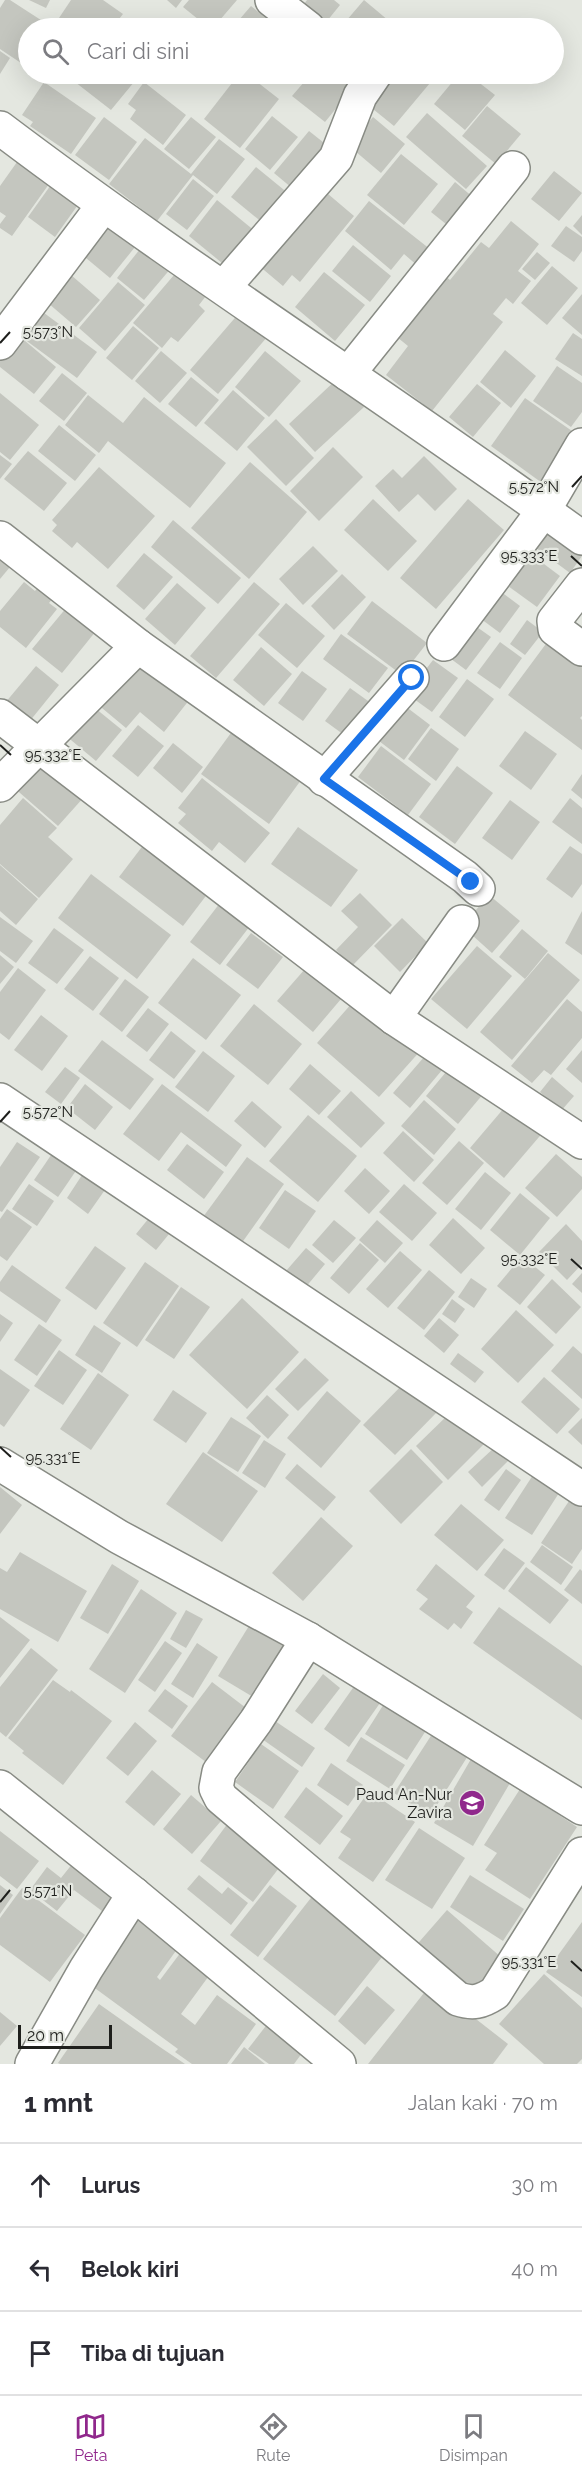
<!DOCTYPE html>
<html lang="id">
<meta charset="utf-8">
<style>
:root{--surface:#fff;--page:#f2f2f3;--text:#2b2b33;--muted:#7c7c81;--line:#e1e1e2;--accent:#90288c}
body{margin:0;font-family:Raleway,sans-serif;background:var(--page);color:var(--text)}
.scale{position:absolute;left:18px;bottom:15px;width:94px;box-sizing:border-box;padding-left:6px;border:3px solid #1e1f1c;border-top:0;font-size:16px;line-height:21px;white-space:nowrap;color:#1e1f1c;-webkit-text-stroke:4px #e4e7e0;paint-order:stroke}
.stop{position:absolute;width:18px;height:18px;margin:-14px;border:4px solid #1a73e8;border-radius:50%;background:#fff}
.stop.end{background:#1a73e8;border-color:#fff;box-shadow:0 2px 6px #0008}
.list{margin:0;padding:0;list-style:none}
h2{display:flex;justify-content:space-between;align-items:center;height:78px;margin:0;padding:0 24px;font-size:26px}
h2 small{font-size:20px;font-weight:400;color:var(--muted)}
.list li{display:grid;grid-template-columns:39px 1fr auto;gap:18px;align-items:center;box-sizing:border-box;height:84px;padding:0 24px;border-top:2px solid var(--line)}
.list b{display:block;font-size:22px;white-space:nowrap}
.list em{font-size:20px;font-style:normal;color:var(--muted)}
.icon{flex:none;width:33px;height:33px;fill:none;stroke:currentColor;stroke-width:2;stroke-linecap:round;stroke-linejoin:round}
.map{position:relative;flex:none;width:582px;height:2064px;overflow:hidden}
.search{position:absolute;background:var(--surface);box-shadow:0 6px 24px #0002;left:18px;right:18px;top:18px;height:66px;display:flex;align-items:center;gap:15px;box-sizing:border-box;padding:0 21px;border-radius:33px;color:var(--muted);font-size:22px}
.sheet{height:330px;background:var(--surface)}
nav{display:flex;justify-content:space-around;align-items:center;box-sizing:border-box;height:84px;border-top:2px solid var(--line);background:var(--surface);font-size:16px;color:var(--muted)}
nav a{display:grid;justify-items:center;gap:3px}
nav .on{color:var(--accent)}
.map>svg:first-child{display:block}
.building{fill:#c4c6bf}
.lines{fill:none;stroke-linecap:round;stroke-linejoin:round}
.minor-casing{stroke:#888b84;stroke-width:36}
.minor{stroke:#fff;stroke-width:33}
.route{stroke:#1a73e8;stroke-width:8}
.ticks{fill:none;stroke:#1e1f1c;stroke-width:2}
.labels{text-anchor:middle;stroke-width:4.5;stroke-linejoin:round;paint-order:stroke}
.poi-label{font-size:16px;fill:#1e1f1c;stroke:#e4e7e0;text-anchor:end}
.ticks-label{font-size:15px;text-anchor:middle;fill:#1e1f1c;stroke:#e4e7e0;stroke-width:4.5;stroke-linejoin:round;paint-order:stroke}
</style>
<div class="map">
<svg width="582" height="2064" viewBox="0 0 582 2064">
<rect width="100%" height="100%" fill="#e4e7e0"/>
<!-- building -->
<g class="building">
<polygon points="5,0 10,0 47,24 45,28 28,28 28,53 21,63 0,49 0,8"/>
<polygon points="29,0 50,0 46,8"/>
<polygon points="71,0 103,0 123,14 112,28 67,28 57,21"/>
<polygon points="167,0 182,0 176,8"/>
<polygon points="189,0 237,0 213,28 209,28 183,7"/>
<polygon points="307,0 334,0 340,5 323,26 301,8"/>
<polygon points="364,0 395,26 392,28 340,28"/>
<polygon points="251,6 278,28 232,28"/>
<polygon points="0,51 10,58 0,74"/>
<polygon points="48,74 67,74 62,82"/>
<polygon points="82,74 136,74 139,76 111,110 75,82"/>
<polygon points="239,74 247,74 279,99 240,148 204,119"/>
<polygon points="286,74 303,74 296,82"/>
<polygon points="311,74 342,74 355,85 325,122 292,96"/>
<polygon points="393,74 431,74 435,77 394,126 368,105"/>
<polygon points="459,74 468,74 495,95 465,130 434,104"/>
<polygon points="44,82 96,118 71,154 30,126 33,122 22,115"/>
<polygon points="144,82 186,115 163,145 130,119 136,110 128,104"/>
<polygon points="487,106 521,134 496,164 462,136"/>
<polygon points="427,113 487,166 466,189 406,137"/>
<polygon points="272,116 298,137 270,170 245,149"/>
<polygon points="104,117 137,142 109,180 75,155"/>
<polygon points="191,117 216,137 189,169 164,149"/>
<polygon points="373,117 405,144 381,173 349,146"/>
<polygon points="309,131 333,150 298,193 274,173"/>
<polygon points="145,138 191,174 219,139 245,159 217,194 193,175 157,221 109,184"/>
<polygon points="401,154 438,184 404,225 367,195"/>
<polygon points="22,155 54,177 12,236 0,228 0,224 6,216 0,212 0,186"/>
<polygon points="256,167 289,194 264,224 231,197"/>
<polygon points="554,171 582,193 559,221 531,199"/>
<polygon points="193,179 214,196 187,230 166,214"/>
<polygon points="53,182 80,202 55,237 28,217"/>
<polygon points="455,182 480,203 456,232 431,212"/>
<polygon points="321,188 354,216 300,282 292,275 283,286 258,265"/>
<polygon points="217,200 262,237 233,272 189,236"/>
<polygon points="369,201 440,257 426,273 404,254 391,270 345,231"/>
<polygon points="582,215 582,235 573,226"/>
<polygon points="511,221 539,244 518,271 531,281 513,304 506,298 493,314 503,322 432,411 386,375 408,346 387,329 444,275 450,280 481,242 489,248"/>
<polygon points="106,222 135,247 110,278 80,253"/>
<polygon points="566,226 582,237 582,251 574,262 551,246"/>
<polygon points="144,244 172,267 144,300 117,278"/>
<polygon points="353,245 391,276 370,302 332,271"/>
<polygon points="537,252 550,263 535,280 522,269"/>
<polygon points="552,266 578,288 547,325 521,303"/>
<polygon points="180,268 209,292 199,305 205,311 178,342 171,337 162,348 133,323"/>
<polygon points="324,272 365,305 335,341 295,307"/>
<polygon points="71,275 100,300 76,327 48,303"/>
<polygon points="118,282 145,305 105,351 79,328"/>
<polygon points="582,294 582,335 562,318"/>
<polygon points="40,310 97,352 77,378 20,336"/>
<polygon points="240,312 268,336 218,394 190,370"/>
<polygon points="133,326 159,348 132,380 106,358"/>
<polygon points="573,333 582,339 582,376 555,359"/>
<polygon points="18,335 56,367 34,394 0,367 0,357"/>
<polygon points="505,350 536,376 511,408 480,382"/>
<polygon points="161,351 187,373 160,403 135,381"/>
<polygon points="265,351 301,381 269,417 235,387"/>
<polygon points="557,366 582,383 582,412 571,427 533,401"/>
<polygon points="62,373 87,393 64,421 39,401"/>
<polygon points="191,377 219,400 196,427 168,404"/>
<polygon points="337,379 364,407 315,452 289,424"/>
<polygon points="477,384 501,403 473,437 449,417"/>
<polygon points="233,390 265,418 237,451 204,423"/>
<polygon points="0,393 39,425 10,460 0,452"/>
<polygon points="88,395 123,423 144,397 226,463 190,508 108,441 99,453 65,425"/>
<polygon points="525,398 582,438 549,488 491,446"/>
<polygon points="276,419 314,458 286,486 247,447"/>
<polygon points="59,425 96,455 75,481 38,451"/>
<polygon points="333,447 363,477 319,521 290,491"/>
<polygon points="28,451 67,483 44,511 4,479"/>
<polygon points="0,455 12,464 0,479"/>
<polygon points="424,456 457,489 435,511 418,494 399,512 375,486 393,469 402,478"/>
<polygon points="250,462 307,512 249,579 191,528"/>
<polygon points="99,467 155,516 108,569 77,542 72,548 52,531 57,525 52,520"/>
<polygon points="373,499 417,541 388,571 344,530"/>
<polygon points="468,499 504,530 436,609 400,578"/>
<polygon points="173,520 241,578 218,604 151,547"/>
<polygon points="543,521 582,550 582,556 570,573 528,542"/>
<polygon points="313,546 338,571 303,605 279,579"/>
<polygon points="528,552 560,576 537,607 504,583"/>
<polygon points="144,553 173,577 144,610 116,586"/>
<polygon points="0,559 10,567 0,579"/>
<polygon points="342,574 366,597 334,630 311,606"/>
<polygon points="43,581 57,593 49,603 57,609 26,648 0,627 0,611 24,582 35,591"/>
<polygon points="254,582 280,604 216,678 190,656"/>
<polygon points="177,583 206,608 175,645 145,619"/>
<polygon points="493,586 520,606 500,633 473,613"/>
<polygon points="372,601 427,643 402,675 347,634"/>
<polygon points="286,603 325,636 297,668 258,635"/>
<polygon points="67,607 96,631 62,673 32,649"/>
<polygon points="467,620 491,637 466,670 443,653"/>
<polygon points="527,620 543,632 525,655 510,644"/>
<polygon points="554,633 582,654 582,716 580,718 582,720 582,750 508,695"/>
<polygon points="341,634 388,668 369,693 323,659"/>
<polygon points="500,642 522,658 500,689 477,673"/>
<polygon points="261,647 292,674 264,706 233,680"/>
<polygon points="136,654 190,699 164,732 140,712 126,728 96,703"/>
<polygon points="433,660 458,678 432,712 407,694"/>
<polygon points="36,666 59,685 29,722 5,703"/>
<polygon points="302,671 327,689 303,721 278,703"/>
<polygon points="467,679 494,699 465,737 439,717"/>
<polygon points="350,688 375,706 351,740 325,721"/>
<polygon points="90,704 122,730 96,761 65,735"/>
<polygon points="405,706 430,725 404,760 379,741"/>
<polygon points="138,725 164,746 138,777 112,756"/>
<polygon points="236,726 304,776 269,824 201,774"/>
<polygon points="431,728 459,749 436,781 408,759"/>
<polygon points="525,731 557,754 531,790 499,766"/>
<polygon points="173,743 203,767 182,793 153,768"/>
<polygon points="381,746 431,784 408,815 358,777"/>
<polygon points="38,757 84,797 58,826 12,786"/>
<polygon points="457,766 493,793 455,844 419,817"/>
<polygon points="582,774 582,799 571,790"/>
<polygon points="202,778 270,833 245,863 219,842 212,851 178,823 186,814 178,808"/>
<polygon points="23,798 57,828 48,837 73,859 39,898 0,864 0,825"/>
<polygon points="570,798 582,808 582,844 552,822"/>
<polygon points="510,800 540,822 512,860 482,838"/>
<polygon points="298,827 358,870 331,907 271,864"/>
<polygon points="151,835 215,884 183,926 119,877"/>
<polygon points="570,846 582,854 582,884 572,898 546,879"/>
<polygon points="0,865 38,899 16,925 0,911"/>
<polygon points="91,874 171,935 137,979 58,918"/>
<polygon points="360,893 392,925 352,966 336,950 358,927 341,911"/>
<polygon points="489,895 520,921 492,953 462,926"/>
<polygon points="223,899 253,922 220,965 190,942"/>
<polygon points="582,911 582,955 565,943"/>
<polygon points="0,917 33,941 16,963 0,951"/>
<polygon points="402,918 428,943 400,972 374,946"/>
<polygon points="54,928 84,950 57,984 28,963"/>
<polygon points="522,929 548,951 525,979 499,957"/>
<polygon points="251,933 283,957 258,989 226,965"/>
<polygon points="477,946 512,976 467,1029 431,999"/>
<polygon points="548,953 580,980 512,1060 480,1032"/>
<polygon points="0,955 14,967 0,984"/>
<polygon points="90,956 119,978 93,1011 64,989"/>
<polygon points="193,958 241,995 206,1040 158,1003"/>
<polygon points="18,968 46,990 9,1040 0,1033 0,992"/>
<polygon points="305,969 341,999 313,1032 277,1001"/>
<polygon points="125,979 149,997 122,1032 99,1014"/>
<polygon points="360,994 422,1049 379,1097 317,1043"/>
<polygon points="567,999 582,1012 582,1038 551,1075 544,1070 532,1083 511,1066"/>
<polygon points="254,1004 302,1044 268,1085 220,1046"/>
<polygon points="148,1008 169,1024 147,1052 126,1036"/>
<polygon points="41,1015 68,1036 42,1071 14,1050"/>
<polygon points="171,1031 196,1051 174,1079 149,1060"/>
<polygon points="102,1040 154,1079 130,1110 78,1071"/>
<polygon points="431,1049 448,1063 410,1108 393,1093"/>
<polygon points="582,1050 582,1083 566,1069"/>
<polygon points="203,1051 235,1076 208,1112 175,1087"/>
<polygon points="456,1060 489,1087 458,1124 426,1096"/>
<polygon points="310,1064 341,1091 319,1115 289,1089"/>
<polygon points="65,1067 80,1078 61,1104 45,1092"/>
<polygon points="552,1077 574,1096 561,1111 540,1092"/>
<polygon points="85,1084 113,1107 95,1130 67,1108"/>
<polygon points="162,1084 242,1145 226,1167 181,1132 159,1161 123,1134"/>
<polygon points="351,1091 385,1123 361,1148 327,1117"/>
<polygon points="424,1100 456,1129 434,1155 401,1126"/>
<polygon points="252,1101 282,1127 265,1148 234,1121"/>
<polygon points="510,1101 545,1130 504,1178 470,1148"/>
<polygon points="308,1115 357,1156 318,1202 269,1161"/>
<polygon points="403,1131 434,1160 414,1182 383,1153"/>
<polygon points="459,1141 484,1163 447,1205 422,1183"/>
<polygon points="17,1142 40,1157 2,1212 0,1211 0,1167"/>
<polygon points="187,1144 224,1172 204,1199 167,1170"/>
<polygon points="58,1145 82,1162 58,1197 34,1180"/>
<polygon points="556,1154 582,1177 582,1189 557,1217 525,1188"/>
<polygon points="247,1157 284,1184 241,1244 203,1217"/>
<polygon points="365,1168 390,1191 369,1214 344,1191"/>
<polygon points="84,1172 107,1187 88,1214 67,1198"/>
<polygon points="485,1172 511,1193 481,1230 455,1209"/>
<polygon points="29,1184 54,1201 37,1226 12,1209"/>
<polygon points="404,1184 437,1213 412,1241 379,1212"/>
<polygon points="285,1190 316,1211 289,1249 259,1228"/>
<polygon points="520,1193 550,1218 520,1255 490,1230"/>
<polygon points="7,1209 32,1227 7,1261 0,1256 0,1219"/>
<polygon points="149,1218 169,1234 156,1250 136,1234"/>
<polygon points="453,1218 485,1248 461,1274 429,1245"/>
<polygon points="334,1220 356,1238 333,1263 312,1245"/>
<polygon points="377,1220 403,1243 385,1263 359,1240"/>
<polygon points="566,1224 582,1241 582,1264 567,1280 539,1252"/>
<polygon points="360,1243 379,1260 349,1294 330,1278"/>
<polygon points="95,1246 126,1268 96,1310 65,1288"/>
<polygon points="306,1248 325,1264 305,1288 286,1271"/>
<polygon points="400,1251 422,1270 388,1308 366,1289"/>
<polygon points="522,1256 545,1275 520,1305 497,1286"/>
<polygon points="145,1262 179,1286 137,1347 103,1323"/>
<polygon points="12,1265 61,1300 46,1323 0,1291 0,1282"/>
<polygon points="429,1270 455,1292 424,1330 397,1308"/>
<polygon points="582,1273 582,1293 572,1284"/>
<polygon points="471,1278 487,1289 474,1308 458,1297"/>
<polygon points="552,1279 581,1307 556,1334 527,1307"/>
<polygon points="181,1287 210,1307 174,1359 145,1340"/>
<polygon points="242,1298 299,1352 247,1409 189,1355"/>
<polygon points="452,1299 465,1309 455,1323 442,1314"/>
<polygon points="516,1310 554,1345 518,1383 481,1349"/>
<polygon points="0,1314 13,1323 0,1342"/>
<polygon points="439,1318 459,1335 444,1353 424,1336"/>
<polygon points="39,1324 62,1340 37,1376 14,1360"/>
<polygon points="94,1325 121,1343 102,1373 75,1355"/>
<polygon points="573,1346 582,1354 582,1399 551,1371"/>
<polygon points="59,1350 87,1370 63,1405 34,1386"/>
<polygon points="458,1353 484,1372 475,1383 450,1364"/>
<polygon points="305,1358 329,1380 298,1411 275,1389"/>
<polygon points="0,1369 30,1390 4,1427 0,1424"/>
<polygon points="98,1373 129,1395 91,1450 60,1429"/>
<polygon points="544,1377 580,1409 557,1434 521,1402"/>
<polygon points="407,1380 438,1411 395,1455 363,1425"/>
<polygon points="173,1390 207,1413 186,1443 153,1420"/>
<polygon points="327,1391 361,1421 321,1468 287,1438"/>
<polygon points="267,1395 289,1415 268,1439 246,1418"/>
<polygon points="452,1411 484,1444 448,1480 416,1446"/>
<polygon points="231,1417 261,1436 238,1472 207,1453"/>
<polygon points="582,1418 582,1445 568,1432"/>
<polygon points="264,1440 286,1454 265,1488 242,1473"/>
<polygon points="496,1446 509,1460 482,1487 468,1472"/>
<polygon points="411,1449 443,1482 401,1524 369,1491"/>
<polygon points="203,1452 258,1491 222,1542 166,1504"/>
<polygon points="297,1464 336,1497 324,1511 285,1478"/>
<polygon points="506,1469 521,1480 499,1511 484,1500"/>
<polygon points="533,1475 559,1493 532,1535 505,1518"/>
<polygon points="0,1487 22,1505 0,1534"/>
<polygon points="577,1489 582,1492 582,1549 572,1564 541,1543"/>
<polygon points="461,1504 504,1540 477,1571 434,1535"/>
<polygon points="321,1517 353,1546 303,1601 272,1573"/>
<polygon points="542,1545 573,1567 561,1585 530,1562"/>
<polygon points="504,1548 525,1563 504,1590 484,1575"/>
<polygon points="20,1552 87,1591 58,1642 0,1609 0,1568 7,1572"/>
<polygon points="112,1564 139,1581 108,1634 80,1618"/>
<polygon points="436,1564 475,1596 466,1607 473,1612 461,1629 454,1623 448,1630 419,1609 428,1599 416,1590"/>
<polygon points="526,1567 569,1600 550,1624 508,1591"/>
<polygon points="580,1569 582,1571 582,1604 564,1590"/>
<polygon points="141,1589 177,1613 125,1693 89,1669"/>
<polygon points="499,1607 582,1666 582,1720 473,1643"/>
<polygon points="186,1610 203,1619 186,1648 170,1639"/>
<polygon points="0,1617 30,1640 0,1678"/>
<polygon points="252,1621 296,1648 263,1703 218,1676"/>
<polygon points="165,1641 182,1653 155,1692 138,1680"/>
<polygon points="197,1643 218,1657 193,1698 171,1684"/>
<polygon points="31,1648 58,1670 6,1737 0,1732 0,1687"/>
<polygon points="323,1674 340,1688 312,1724 295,1711"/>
<polygon points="53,1680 70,1692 71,1690 112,1721 63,1785 22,1753 24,1751 8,1738"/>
<polygon points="212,1682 250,1711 210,1765 171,1736"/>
<polygon points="355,1685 380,1703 349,1747 324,1729"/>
<polygon points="165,1689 188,1706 172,1729 148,1711"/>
<polygon points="392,1691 434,1718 407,1760 365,1734"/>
<polygon points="275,1721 315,1748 302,1767 262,1739"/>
<polygon points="135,1722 157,1741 128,1776 106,1758"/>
<polygon points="436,1728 471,1751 430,1816 394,1793"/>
<polygon points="361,1737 405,1765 390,1789 346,1761"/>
<polygon points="261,1744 299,1771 273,1809 235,1782"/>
<polygon points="471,1759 510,1783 473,1846 434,1823"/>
<polygon points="331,1763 363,1785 348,1806 317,1785"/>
<polygon points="152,1770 181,1794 154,1826 125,1802"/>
<polygon points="306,1787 343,1816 320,1845 284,1817"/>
<polygon points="520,1789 577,1827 530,1899 485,1870 497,1853 484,1845"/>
<polygon points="369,1791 415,1822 373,1882 338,1858 351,1839 340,1832"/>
<polygon points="191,1795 221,1821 192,1854 163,1829"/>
<polygon points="231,1819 285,1860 253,1902 200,1861"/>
<polygon points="419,1828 465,1858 432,1909 385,1880"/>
<polygon points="0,1831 39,1861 17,1889 0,1876"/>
<polygon points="73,1863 122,1901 110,1917 74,1890 57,1911 30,1890 47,1867 61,1878"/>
<polygon points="199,1875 222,1894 228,1887 248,1903 231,1925 187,1889"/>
<polygon points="470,1875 524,1909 503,1941 450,1907"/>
<polygon points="0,1885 13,1895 0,1914"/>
<polygon points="270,1885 297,1906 258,1957 230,1935"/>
<polygon points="22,1888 85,1935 50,1982 0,1945 0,1918"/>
<polygon points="314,1894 386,1952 335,2016 263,1959"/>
<polygon points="140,1909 183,1941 157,1977 160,1980 181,1952 211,1973 181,2014 195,2025 217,1995 256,2024 227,2064 192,2064 175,2052 178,2049 92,1986 118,1949 113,1945"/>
<polygon points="447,1910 502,1958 468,1997 413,1949"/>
<polygon points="582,1922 582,1997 546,1972"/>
<polygon points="544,1974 582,2008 582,2059 577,2064 544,2064 499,2024"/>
<polygon points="431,1984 508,2044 493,2064 368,2064"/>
<polygon points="367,1986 395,2010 365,2045 338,2021"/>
<polygon points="99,2004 157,2045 185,2064 60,2064 58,2063"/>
<polygon points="0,2012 17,2026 0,2046"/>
<polygon points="272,2018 308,2045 294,2064 269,2064 248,2049"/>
<polygon points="244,2047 265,2064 231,2064"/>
</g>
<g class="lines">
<!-- minor casing -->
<g class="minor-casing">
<g id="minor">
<polyline points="272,0 308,28"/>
<path d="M0,128c189,143 390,270 582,410"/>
<polyline points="224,287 336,158 360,96 375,74"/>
<polyline points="0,343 103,206"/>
<polyline points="348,374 513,168"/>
<polyline points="0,538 138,646 465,877 478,889"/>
<polyline points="582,585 554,621 555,629 582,649"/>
<polyline points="444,644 544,510 582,445"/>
<polyline points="0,716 394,1018 582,1142"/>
<polyline points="324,779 412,678"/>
<polyline points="0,785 138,646"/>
<polyline points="394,1018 462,922"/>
<polyline points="0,1100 582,1489"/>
<polyline points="0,1464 119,1537 308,1639 582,1808"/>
<path d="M308,1639l-52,82 -37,51 -3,16 5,10 237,201c15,5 23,3 37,-6l87,-139"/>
<polyline points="0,1787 134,1894 339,2064"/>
<polyline points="32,2064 86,1969 134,1894"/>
</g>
</g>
<!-- minor -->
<use href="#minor" class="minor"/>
</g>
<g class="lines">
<!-- route -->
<polyline class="route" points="412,678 324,779 471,882"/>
</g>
<!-- ticks -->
<path class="ticks" d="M0,343l10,-11M572,487l10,-11M571,556l11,10M0,745l11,10M0,1122l10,-11M571,1259l11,10M0,1447l11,10M0,1902l10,-12M571,1961l11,10"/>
<!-- icons -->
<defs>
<g id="school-disc" transform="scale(1.35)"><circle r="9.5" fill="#90288c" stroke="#e4e7e0"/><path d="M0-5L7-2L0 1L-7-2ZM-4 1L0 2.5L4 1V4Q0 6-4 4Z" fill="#fff"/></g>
</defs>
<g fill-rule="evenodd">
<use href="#school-disc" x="472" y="1803"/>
</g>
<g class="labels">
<!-- poi labels -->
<g class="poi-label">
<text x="452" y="1800">Paud An-Nur<tspan x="452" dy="18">Zavira</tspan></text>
</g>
</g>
<g class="ticks-label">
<text x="48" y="337">5.573°N</text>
<text x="534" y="492">5.572°N</text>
<text x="529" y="561">95.333°E</text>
<text x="53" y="760">95.332°E</text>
<text x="48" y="1117">5.572°N</text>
<text x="529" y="1264">95.332°E</text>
<text x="53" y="1463">95.331°E</text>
<text x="48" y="1896">5.571°N</text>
<text x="529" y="1967">95.331°E</text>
</g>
</svg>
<div class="scale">20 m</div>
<div class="stop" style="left:412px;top:678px"></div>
<div class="stop end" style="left:471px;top:882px"></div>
<div class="search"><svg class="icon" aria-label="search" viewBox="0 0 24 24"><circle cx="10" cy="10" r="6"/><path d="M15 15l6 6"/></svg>Cari di sini</div>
</div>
<section class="sheet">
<h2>1 mnt<small>Jalan kaki · 70 m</small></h2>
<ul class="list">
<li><svg class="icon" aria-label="ahead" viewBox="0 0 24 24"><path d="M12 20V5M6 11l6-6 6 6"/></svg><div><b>Lurus</b></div><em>30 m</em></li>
<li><svg class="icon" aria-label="left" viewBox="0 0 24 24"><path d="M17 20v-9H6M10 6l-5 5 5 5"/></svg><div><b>Belok kiri</b></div><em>40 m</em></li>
<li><svg class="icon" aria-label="arrive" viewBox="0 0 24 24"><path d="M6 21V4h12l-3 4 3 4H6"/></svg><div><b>Tiba di tujuan</b></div></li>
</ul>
</section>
<nav>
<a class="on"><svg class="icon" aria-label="map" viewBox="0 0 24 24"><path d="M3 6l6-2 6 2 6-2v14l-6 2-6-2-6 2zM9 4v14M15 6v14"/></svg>Peta</a>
<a><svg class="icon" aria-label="directions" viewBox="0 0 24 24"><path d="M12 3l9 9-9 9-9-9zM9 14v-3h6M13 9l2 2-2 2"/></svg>Rute</a>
<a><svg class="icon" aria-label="saved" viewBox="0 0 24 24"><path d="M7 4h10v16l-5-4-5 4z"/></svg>Disimpan</a>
</nav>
